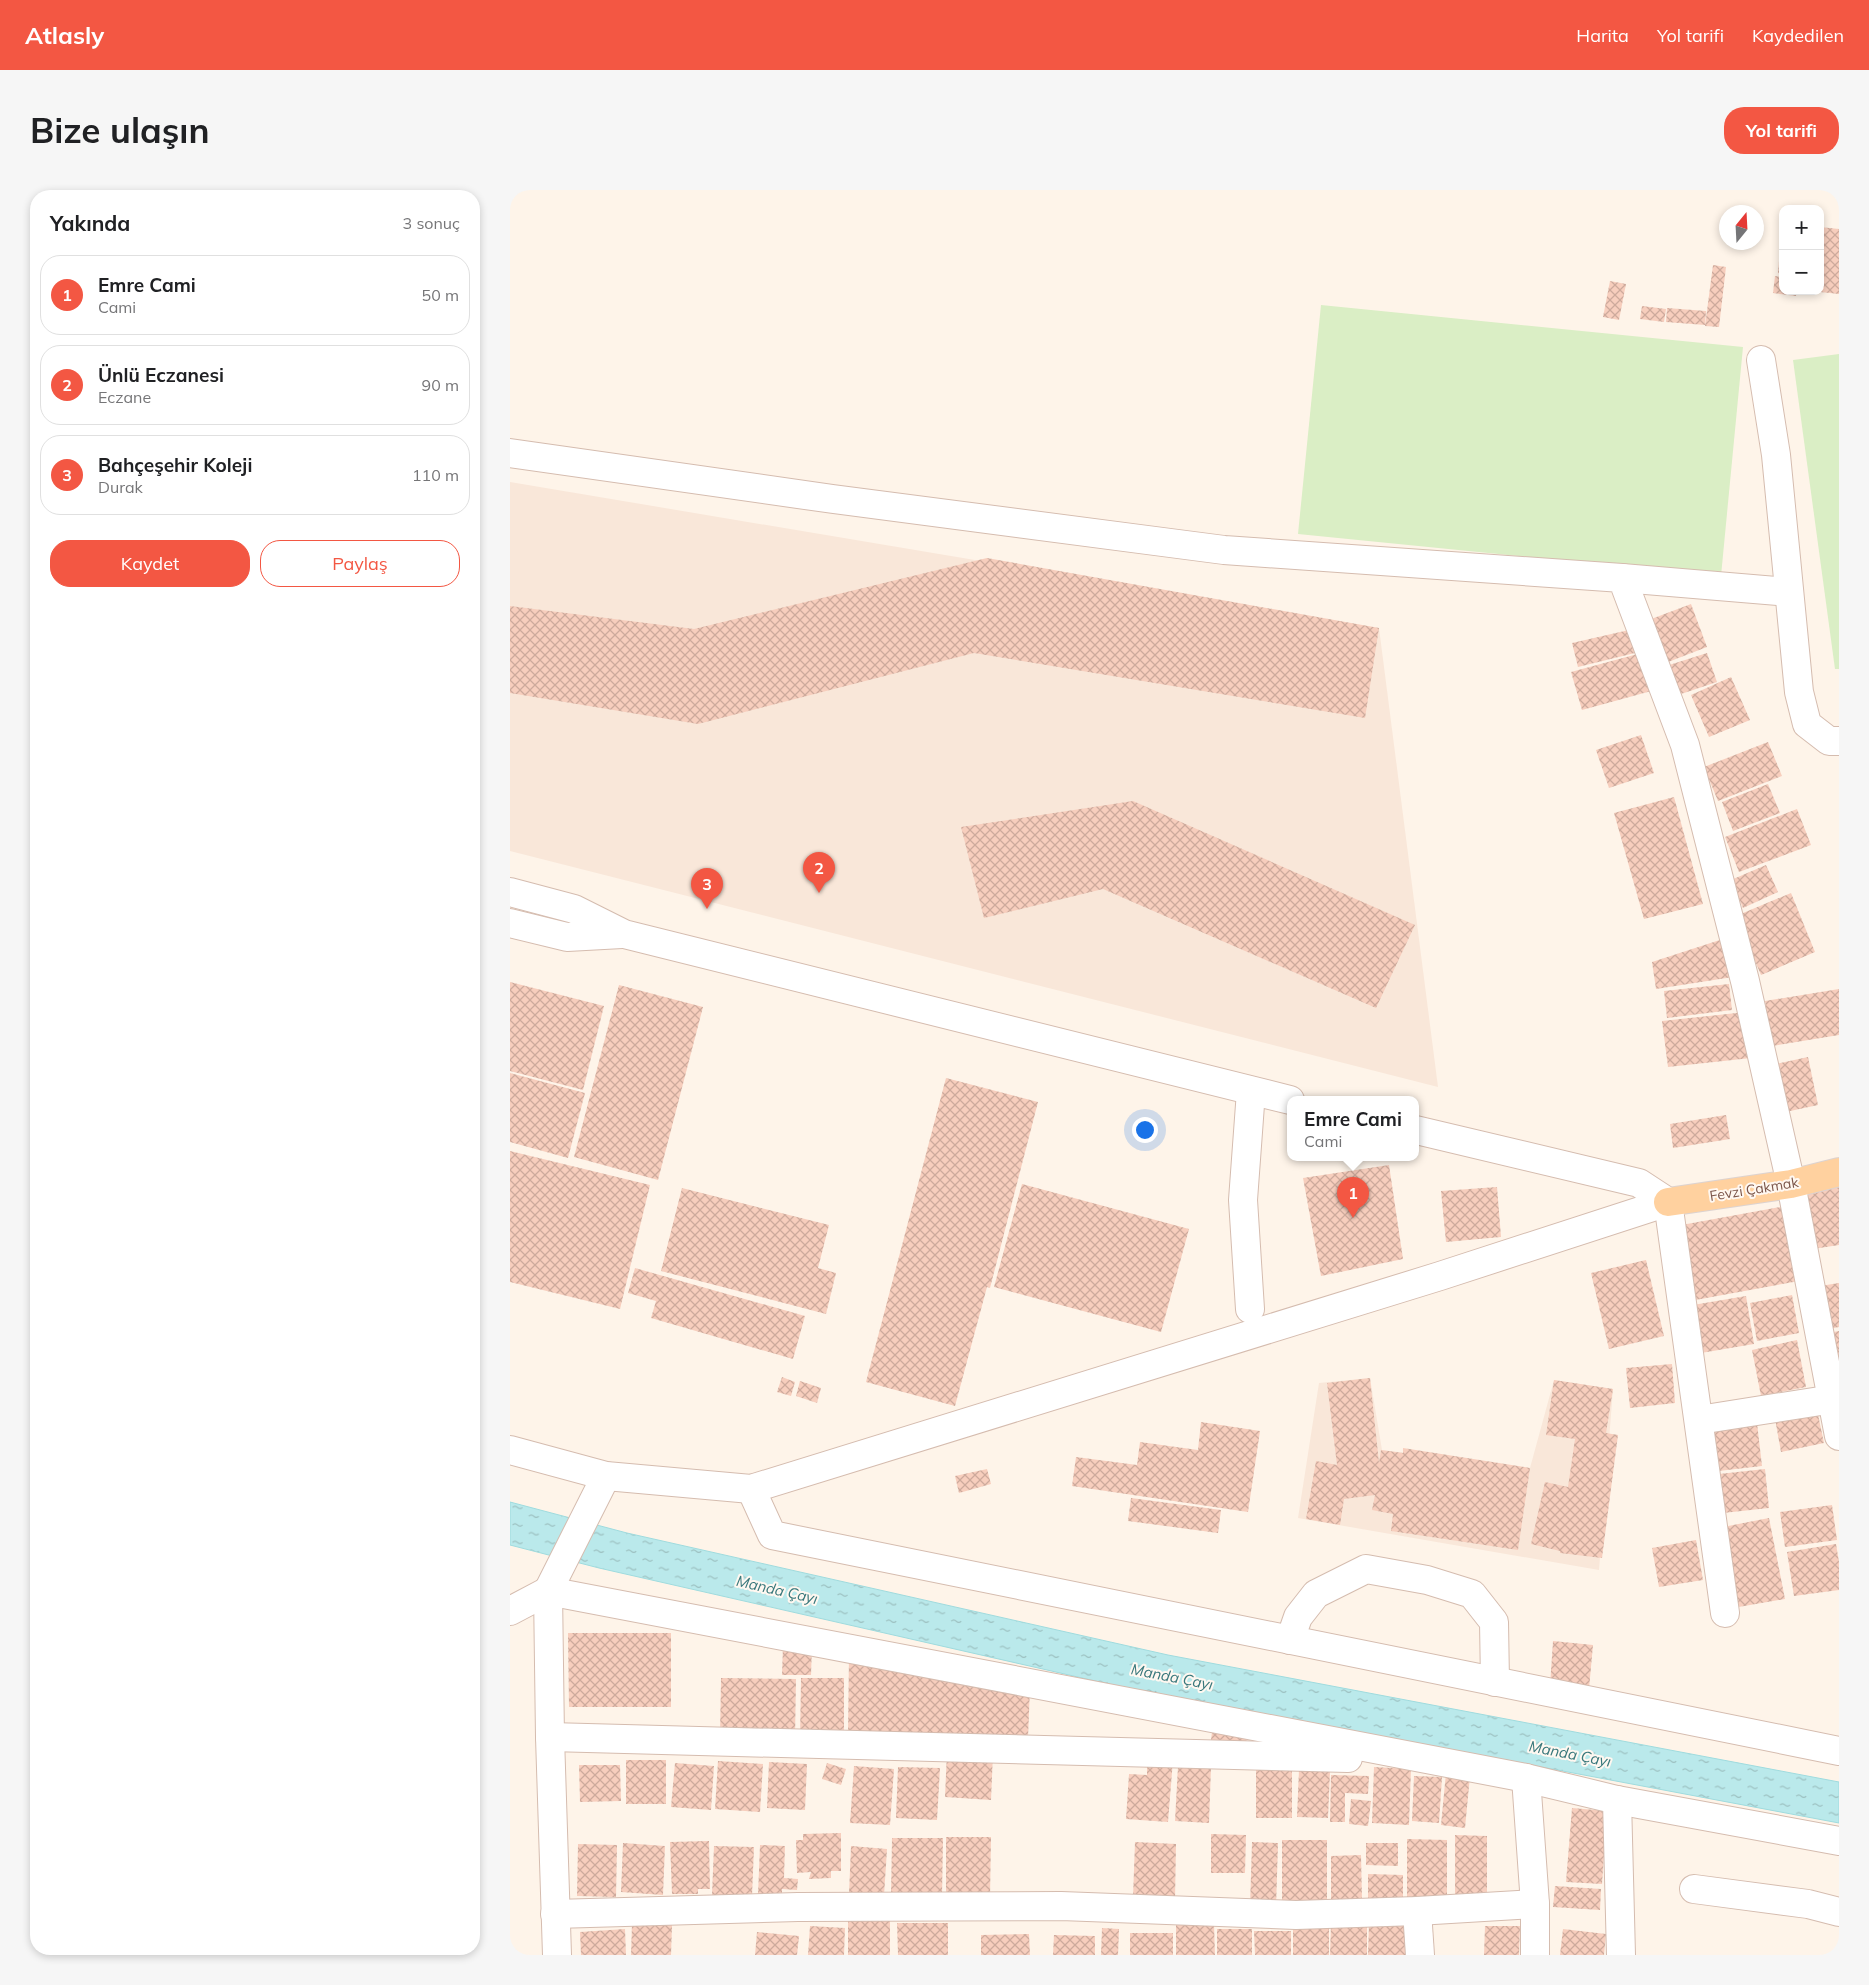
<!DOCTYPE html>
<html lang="tr">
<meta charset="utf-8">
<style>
:root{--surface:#fff;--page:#f6f6f6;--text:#202124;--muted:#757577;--line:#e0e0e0;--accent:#f35743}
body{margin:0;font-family:Mulish,sans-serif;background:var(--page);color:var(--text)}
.controls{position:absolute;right:15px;top:15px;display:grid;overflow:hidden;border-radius:10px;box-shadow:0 2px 8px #0003}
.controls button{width:45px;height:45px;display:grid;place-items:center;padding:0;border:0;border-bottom:1px solid var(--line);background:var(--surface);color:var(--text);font:25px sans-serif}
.compass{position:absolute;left:1209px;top:15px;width:45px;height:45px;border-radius:50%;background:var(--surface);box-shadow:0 2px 8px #0003;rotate:18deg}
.you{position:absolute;left:634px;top:939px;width:18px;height:18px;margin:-12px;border:4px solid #fff;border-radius:50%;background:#1a73e8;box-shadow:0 0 0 8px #1a73e833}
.badge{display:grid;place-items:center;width:32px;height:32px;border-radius:50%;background:var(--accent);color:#fff;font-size:16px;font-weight:700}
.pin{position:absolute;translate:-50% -41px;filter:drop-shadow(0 1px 2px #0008)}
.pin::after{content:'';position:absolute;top:26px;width:18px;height:15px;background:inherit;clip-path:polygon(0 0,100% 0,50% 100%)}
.popup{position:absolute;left:777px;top:906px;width:132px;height:65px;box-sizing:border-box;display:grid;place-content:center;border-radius:10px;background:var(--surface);filter:drop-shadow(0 1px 4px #0005);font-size:16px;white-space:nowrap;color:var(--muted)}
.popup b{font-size:19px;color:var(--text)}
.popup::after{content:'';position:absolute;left:50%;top:100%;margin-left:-10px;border:10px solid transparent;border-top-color:var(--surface)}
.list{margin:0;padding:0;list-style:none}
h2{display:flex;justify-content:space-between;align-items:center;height:65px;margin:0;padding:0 20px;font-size:21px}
h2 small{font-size:16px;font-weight:400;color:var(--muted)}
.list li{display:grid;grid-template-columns:32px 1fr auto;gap:15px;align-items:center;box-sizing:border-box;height:80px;margin:0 10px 10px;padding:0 10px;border:1px solid var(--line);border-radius:20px}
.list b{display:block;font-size:19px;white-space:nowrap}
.list p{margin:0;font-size:16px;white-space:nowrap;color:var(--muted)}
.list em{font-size:16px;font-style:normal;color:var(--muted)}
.actions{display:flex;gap:10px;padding:15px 20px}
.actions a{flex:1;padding:11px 0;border:1px solid var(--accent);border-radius:20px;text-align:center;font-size:18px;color:var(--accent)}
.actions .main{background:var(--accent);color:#fff}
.map{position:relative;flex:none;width:1329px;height:1765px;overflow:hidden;border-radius:20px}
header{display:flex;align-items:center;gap:30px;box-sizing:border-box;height:70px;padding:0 25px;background:var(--accent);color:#fff}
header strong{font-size:24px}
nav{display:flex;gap:28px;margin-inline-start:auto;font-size:18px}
.intro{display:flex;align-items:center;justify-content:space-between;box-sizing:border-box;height:120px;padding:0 30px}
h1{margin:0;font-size:35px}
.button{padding:12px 22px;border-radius:20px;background:var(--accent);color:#fff;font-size:18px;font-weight:700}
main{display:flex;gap:30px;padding:0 30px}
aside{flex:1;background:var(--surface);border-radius:20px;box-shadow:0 2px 8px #0003}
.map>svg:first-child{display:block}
.residential{fill:#f9e7d9}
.park{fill:#daeec5}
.water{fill:url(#water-ripples);stroke:#9fdbde}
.building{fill:url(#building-cross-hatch)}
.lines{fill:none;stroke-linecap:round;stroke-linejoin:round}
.minor-casing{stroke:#d5bcaf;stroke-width:30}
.major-casing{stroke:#ddd3d0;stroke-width:30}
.minor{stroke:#fff;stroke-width:28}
.major{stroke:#ffd19f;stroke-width:28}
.labels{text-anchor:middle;stroke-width:4;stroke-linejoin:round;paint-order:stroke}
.street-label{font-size:14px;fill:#7c5549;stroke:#fff8f1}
.water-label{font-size:15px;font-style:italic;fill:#38777b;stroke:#fff8f1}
</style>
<header>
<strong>Atlasly</strong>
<nav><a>Harita</a><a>Yol tarifi</a><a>Kaydedilen</a></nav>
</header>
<div class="intro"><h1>Bize ulaşın</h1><a class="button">Yol tarifi</a></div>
<main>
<aside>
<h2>Yakında<small>3 sonuç</small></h2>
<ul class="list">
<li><span class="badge">1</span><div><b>Emre Cami</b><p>Cami</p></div><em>50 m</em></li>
<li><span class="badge">2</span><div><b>Ünlü Eczanesi</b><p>Eczane</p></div><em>90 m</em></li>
<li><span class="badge">3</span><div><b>Bahçeşehir Koleji</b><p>Durak</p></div><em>110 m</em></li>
</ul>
<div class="actions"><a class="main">Kaydet</a><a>Paylaş</a></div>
</aside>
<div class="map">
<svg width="1329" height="1765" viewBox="0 0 1329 1765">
<defs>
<pattern id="water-ripples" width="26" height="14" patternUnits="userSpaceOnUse" patternTransform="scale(1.25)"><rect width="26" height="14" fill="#bae9eb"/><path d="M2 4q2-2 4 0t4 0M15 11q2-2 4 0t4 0" fill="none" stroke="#9cc0c0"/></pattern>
<pattern id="building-cross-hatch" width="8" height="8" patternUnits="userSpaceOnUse" patternTransform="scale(1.25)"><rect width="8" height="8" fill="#f7cebd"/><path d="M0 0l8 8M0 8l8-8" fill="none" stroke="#cdaa9c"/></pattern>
</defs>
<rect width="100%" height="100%" fill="#fef4e9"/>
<!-- residential -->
<g class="residential">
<polygon points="0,292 869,438 928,897 0,661"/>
<polygon points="860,1188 872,1260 1020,1278 1044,1190 1103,1199 1089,1380 788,1328 809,1193"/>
</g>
<!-- park -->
<g class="park">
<polygon points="811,115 1233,157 1211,386 788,344"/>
<polygon points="1329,164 1329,479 1325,479 1283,170"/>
</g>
<!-- water -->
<polygon class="water" points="0,1312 117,1343 658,1465 1329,1592 1329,1633 638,1503 89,1378 0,1355"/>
<!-- building -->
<g class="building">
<polygon points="1310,37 1329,39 1329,104 1310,102"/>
<polygon points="1271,47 1273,47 1273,84 1268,83"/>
<polygon points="1203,75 1216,77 1209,137 1195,136"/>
<polygon points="1265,86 1273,87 1273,101 1287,101 1286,106 1263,103"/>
<polygon points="1100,91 1116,94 1109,130 1093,127"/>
<polygon points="1132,116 1156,119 1154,132 1130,129"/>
<polygon points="1157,118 1196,121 1195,135 1156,132"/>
<polygon points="477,368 869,438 855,528 464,463 188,534 0,503 0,416 184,439"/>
<polygon points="1181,414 1197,457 1153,474 1136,431"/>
<polygon points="1119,440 1125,463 1068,477 1062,453"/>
<polygon points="1135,462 1145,500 1072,520 1061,482"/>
<polygon points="1197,463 1207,492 1162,507 1153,477"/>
<polygon points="1221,487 1240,530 1199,547 1181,505"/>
<polygon points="1131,545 1144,583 1099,598 1086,560"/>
<polygon points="1258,552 1272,586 1208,611 1194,577"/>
<polygon points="1258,594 1270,623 1223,641 1212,612"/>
<polygon points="1164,607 1193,714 1134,729 1104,623"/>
<polygon points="623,611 905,735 866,818 593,699 474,728 451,637"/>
<polygon points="1287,619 1301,655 1229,682 1215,647"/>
<polygon points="1256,675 1268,702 1233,718 1221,690"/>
<polygon points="1281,703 1305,762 1251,785 1226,726"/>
<polygon points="1216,748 1223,787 1146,799 1142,772"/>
<polygon points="0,792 94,816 73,900 0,881"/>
<polygon points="1219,794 1222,820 1157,828 1154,801"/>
<polygon points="109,795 193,817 148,990 64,967"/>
<polygon points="1329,799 1329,845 1262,856 1255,811"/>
<polygon points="1236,822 1241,868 1158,877 1152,831"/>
<polygon points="1298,867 1308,915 1271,923 1261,875"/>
<polygon points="0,883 75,903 58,968 0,952"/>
<polygon points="436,888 528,912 480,1098 477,1097 445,1216 356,1192"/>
<polygon points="1216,925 1220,949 1163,958 1160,934"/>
<polygon points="0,961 140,995 110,1119 0,1092"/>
<polygon points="879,975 893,1069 811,1086 793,988"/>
<polygon points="512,994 679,1039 651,1142 484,1097"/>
<polygon points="987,997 991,1047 936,1052 931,1001"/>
<polygon points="1329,997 1329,1055 1303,1059 1296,1001"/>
<polygon points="172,998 319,1035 308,1078 326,1083 316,1124 151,1081"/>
<polygon points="1276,1016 1289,1091 1180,1111 1166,1036"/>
<polygon points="1136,1070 1154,1146 1099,1159 1081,1083"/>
<polygon points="125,1078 295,1126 283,1169 141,1128 146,1111 118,1103"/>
<polygon points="1329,1093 1329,1137 1319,1139 1310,1096"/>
<polygon points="1282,1105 1289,1143 1247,1151 1240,1113"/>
<polygon points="1236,1106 1244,1154 1191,1163 1183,1115"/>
<polygon points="1329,1141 1329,1184 1318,1143"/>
<polygon points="1287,1150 1296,1197 1251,1206 1242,1160"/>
<polygon points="1162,1174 1165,1213 1120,1218 1116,1178"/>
<polygon points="272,1187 285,1192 281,1206 267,1202"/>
<polygon points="860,1188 869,1273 871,1260 893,1263 893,1258 1020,1278 1008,1360 881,1341 883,1324 862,1320 865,1305 834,1309 830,1335 796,1329 806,1271 827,1275 817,1193"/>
<polygon points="1044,1190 1103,1199 1096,1243 1108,1245 1092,1368 1050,1363 1050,1361 1021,1354 1035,1292 1058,1297 1065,1249 1036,1245"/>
<polygon points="290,1191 311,1198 307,1213 286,1206"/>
<polygon points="1306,1215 1314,1253 1271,1262 1264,1223"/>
<polygon points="691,1232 750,1241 738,1322 562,1296 566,1267 627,1275 630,1252 688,1260"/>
<polygon points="1247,1233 1252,1276 1200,1282 1194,1240"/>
<polygon points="477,1279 481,1294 449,1303 445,1286"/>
<polygon points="1255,1279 1259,1318 1204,1324 1200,1285"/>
<polygon points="621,1308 711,1320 708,1343 618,1331"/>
<polygon points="1322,1315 1327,1350 1275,1357 1270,1322"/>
<polygon points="1259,1328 1275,1409 1223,1418 1208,1338"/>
<polygon points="1186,1350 1193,1390 1149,1397 1142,1358"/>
<polygon points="1326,1354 1329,1372 1329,1400 1284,1406 1277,1362"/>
<polygon points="58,1443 161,1443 161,1517 59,1517"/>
<polygon points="1043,1451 1083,1455 1079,1499 1040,1496"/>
<polygon points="273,1455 302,1456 301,1485 272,1485"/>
<polygon points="339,1465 520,1498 518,1548 338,1546"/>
<polygon points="211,1488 286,1489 285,1548 210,1546"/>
<polygon points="291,1488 334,1488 334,1548 290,1548"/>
<polygon points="703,1535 738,1540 735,1562 700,1557"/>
<polygon points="437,1561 483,1563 481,1610 435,1607"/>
<polygon points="637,1568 663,1570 658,1632 616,1629 619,1584 637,1585"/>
<rect x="116" y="1570" width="40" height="44"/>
<polygon points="208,1571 253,1574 250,1622 205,1619"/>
<polygon points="259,1572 297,1574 295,1620 257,1618"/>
<polygon points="165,1573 204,1576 201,1620 161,1617"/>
<polygon points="317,1573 336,1579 331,1595 312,1589"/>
<polygon points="69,1575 110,1575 111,1611 70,1612"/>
<polygon points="344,1576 384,1579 380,1635 340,1633"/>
<polygon points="668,1576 701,1577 699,1633 665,1631"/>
<rect x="746" y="1576" width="36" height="52"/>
<polygon points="388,1577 430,1578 427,1630 386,1628"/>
<polygon points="864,1577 901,1579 899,1635 862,1633"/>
<polygon points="789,1580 820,1582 818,1628 787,1627"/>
<polygon points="936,1583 960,1586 955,1638 931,1635"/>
<polygon points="821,1585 859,1586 858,1604 835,1603 835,1632 820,1632"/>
<polygon points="904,1586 932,1587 929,1633 902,1631"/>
<polygon points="841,1609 861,1611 858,1636 839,1634"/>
<polygon points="1062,1618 1097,1621 1092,1694 1056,1692"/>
<polygon points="331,1643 331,1681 321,1681 321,1688 299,1689 301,1682 287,1683 286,1650 293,1650 293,1644"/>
<polygon points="701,1644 736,1645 735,1683 701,1683"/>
<polygon points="945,1645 977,1646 977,1707 945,1707"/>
<polygon points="436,1647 481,1647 480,1708 436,1707"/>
<polygon points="382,1648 433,1648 432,1707 381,1706"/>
<polygon points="897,1649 937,1650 937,1712 897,1713"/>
<polygon points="772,1650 817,1650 817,1713 772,1712"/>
<polygon points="199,1651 200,1699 188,1699 188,1704 162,1704 160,1652"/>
<polygon points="625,1652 666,1654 665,1710 623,1708"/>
<polygon points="742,1652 768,1653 766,1718 740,1717"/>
<polygon points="113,1653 155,1656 153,1705 111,1702"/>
<polygon points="856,1653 888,1653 888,1676 856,1675"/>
<polygon points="68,1654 107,1655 106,1707 67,1706"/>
<polygon points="250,1655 275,1656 274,1688 288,1689 287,1700 272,1699 272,1706 248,1705"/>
<polygon points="204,1656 244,1657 242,1706 202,1705"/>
<polygon points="341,1656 377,1659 374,1706 339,1704"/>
<polygon points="851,1665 852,1710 821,1711 821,1666"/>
<polygon points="858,1684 893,1685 893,1713 858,1712"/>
<polygon points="1045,1696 1091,1699 1090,1720 1043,1717"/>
<rect x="338" y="1730" width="42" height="35"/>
<polygon points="122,1733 162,1735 161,1765 121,1765"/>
<polygon points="387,1733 438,1733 438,1765 388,1765"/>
<polygon points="704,1734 705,1765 666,1765 666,1735"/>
<polygon points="821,1734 857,1735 857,1765 820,1765"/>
<polygon points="859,1734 902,1735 902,1765 858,1765"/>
<polygon points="300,1736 335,1738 334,1765 298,1765"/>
<rect x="783" y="1736" width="36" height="29"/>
<polygon points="975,1736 1010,1736 1009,1765 974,1765"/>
<polygon points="592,1738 609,1739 608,1765 591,1765"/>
<polygon points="115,1739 116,1765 71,1765 70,1742"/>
<rect x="707" y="1739" width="35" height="26"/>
<polygon points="1053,1739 1096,1744 1094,1765 1050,1765"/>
<polygon points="744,1741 781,1741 781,1765 745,1765"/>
<polygon points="247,1742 289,1746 287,1765 245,1765"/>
<rect x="620" y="1743" width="43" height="22"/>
<polygon points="519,1744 520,1765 471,1765 471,1745"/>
<polygon points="544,1745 585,1746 585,1765 543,1765"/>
</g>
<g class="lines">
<!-- minor casing -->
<g class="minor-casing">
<g id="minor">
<polyline points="1251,170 1266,265 1289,502 1297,534 1319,551 1329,551"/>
<polyline points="0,263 323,309 714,360 1112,388 1175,555 1235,791 1281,994 1329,1246"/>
<polyline points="1112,388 1279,402"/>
<polyline points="0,702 64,719 114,744 780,910"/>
<polyline points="0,733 57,747 112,744"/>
<polyline points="906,940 1129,993 1158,1012 1215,1423"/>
<polyline points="740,1119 733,1010 741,901"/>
<polyline points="1189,1230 1329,1208"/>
<polyline points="0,1260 96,1286 241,1299 930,1086 1158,1012"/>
<polyline points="241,1299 262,1345 1329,1561"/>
<polyline points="0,1421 38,1401 1016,1588 1107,1610 1329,1651"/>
<polyline points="780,1450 788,1427 806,1404 856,1379 917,1390 962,1404 984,1432 985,1492"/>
<polyline points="40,1547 838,1568"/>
<polyline points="1016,1588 1025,1714 1025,1765"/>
<polyline points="1107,1610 1111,1765"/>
<polyline points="1184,1699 1298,1714 1329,1722"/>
<polyline points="907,1721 910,1765"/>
<polyline points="45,1724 288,1717 551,1716 786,1725 907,1721 1025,1714"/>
<polyline points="47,1765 40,1547 38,1401 96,1286"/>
</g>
</g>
<!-- major casing -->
<g class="major-casing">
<polyline id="major" points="1158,1012 1281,994 1329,982"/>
</g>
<!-- minor -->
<use href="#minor" class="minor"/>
<!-- major -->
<use href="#major" class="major"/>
</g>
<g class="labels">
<!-- street labels -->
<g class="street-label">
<text transform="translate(1244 999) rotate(-9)" y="5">Fevzi Çakmak</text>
</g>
<!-- water labels -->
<g class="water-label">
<text transform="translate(267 1400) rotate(13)" y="5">Manda Çayı</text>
<text transform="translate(662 1487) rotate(11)" y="5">Manda Çayı</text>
<text transform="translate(1060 1564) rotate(11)" y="5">Manda Çayı</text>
</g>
</g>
</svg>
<div class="controls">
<button>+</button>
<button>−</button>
</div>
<svg class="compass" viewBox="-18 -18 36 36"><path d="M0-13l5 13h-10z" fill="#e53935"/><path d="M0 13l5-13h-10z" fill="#757577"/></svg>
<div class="you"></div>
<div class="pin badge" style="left:843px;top:1028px">1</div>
<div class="popup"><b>Emre Cami</b>Cami</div>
<div class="pin badge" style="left:309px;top:703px">2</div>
<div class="pin badge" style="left:197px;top:719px">3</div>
</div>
</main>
